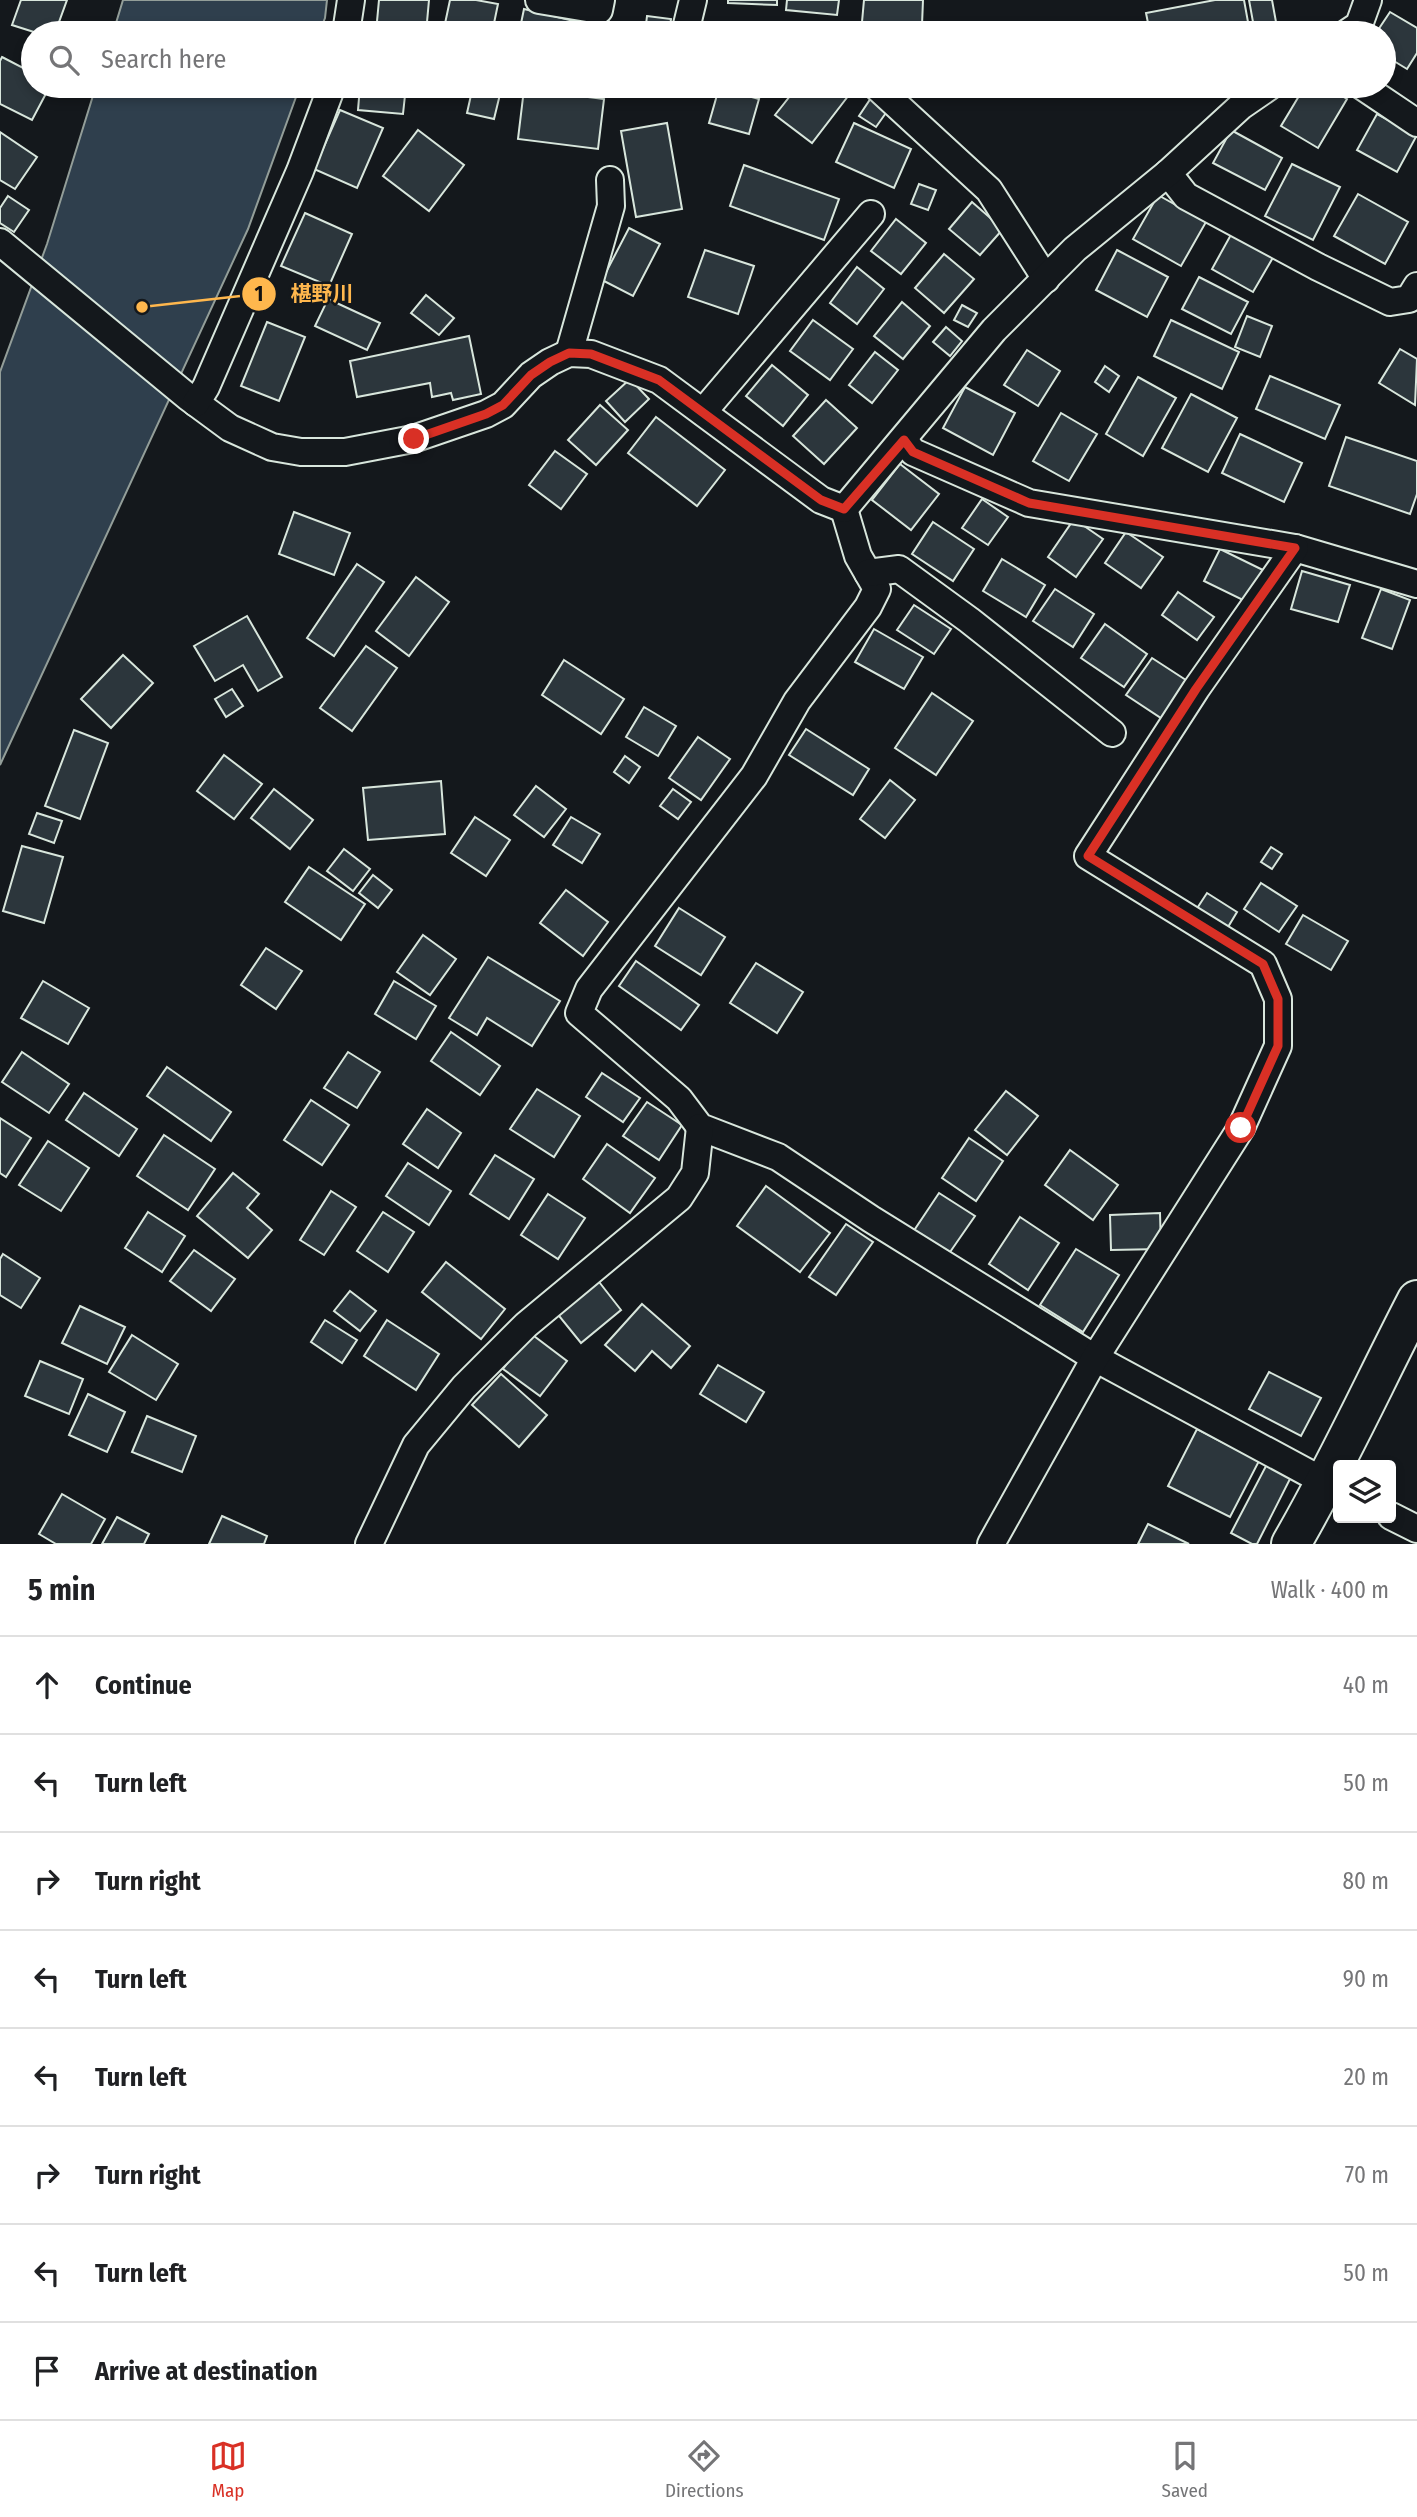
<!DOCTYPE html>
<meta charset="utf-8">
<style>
:root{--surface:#fff;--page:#f2f2f2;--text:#202124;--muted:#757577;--line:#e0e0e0;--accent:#d93025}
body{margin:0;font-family:"Fira Sans Condensed","Noto Sans JP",sans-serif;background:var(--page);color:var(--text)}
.controls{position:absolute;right:21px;bottom:21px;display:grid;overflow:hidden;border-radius:7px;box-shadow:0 4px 10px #0003}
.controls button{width:63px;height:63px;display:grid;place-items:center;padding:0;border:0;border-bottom:2px solid var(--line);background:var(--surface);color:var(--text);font:35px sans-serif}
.stop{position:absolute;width:21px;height:21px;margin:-16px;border:5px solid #d93025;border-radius:50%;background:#fff}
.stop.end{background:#d93025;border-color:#fff;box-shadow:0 2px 7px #0008}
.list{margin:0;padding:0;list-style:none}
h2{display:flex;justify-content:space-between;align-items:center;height:91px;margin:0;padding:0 28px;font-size:30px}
h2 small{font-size:23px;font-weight:400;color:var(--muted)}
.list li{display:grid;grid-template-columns:46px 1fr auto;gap:21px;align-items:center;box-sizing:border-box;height:98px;padding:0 28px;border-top:2px solid var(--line)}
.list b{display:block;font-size:26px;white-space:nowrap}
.list em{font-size:23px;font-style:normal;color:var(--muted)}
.icon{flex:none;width:38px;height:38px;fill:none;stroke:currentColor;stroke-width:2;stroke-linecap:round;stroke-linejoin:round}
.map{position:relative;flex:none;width:1417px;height:1544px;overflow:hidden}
.search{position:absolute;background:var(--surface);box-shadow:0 4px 10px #0003;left:21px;right:21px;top:21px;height:77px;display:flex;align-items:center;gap:18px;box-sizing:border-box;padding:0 24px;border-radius:38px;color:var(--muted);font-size:26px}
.sheet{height:875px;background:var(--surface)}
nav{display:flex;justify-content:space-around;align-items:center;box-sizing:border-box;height:98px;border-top:2px solid var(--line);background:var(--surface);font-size:19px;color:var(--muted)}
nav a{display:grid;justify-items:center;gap:4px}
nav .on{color:var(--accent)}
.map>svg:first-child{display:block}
.water{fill:#2f3f4d;stroke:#939e99;stroke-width:2}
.building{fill:#2c363c;stroke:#d8e6dc;stroke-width:2}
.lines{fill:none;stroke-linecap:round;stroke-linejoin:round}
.minor-casing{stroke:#d8e6dc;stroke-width:30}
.secondary-casing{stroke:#d8e6dc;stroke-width:42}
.minor{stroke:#14181c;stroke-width:26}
.secondary{stroke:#14181c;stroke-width:38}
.route{stroke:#d93025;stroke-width:9}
.leader{fill:none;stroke:#ffb74d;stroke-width:2.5}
.callout-dot{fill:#ffb74d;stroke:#14181c;stroke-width:2.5}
.mark-label{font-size:21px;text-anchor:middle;font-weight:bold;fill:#111}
.callout-label{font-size:21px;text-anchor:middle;font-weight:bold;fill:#ffb74d;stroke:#14181c;stroke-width:5;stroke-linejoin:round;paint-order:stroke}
</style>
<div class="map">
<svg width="1417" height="1544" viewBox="0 0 1417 1544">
<rect width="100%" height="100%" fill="#14181c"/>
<!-- water -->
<g class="water">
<polygon points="123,0 327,0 325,18 319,33 113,33"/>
<polygon points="96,86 300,86 248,229 0,765 0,372 47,244"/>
</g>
<!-- building -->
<g class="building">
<polygon points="21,0 67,0 55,33 37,33 12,25"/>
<polygon points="379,0 429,0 426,33 376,32"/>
<polygon points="450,0 476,0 498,4 492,33 443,33"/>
<polygon points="728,0 777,0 777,5 728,3"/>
<polygon points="787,0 839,0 837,15 786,10"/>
<polygon points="864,0 923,0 922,25 862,22"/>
<polygon points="1215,0 1244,0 1250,33 1150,33 1146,13"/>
<polygon points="1249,0 1272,0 1278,33 1255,33"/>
<polygon points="524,9 574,21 571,33 519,33"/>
<polygon points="1390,12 1417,28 1417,53 1407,69 1384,55 1384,33 1376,33"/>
<polygon points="647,16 671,19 669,33 645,33"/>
<polygon points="591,25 642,33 590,33"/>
<polygon points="2,57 33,73 33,86 50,86 32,120 0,104 0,61"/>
<polygon points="360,86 406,86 403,114 358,110"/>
<polygon points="473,86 501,90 494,119 467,113"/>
<polygon points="798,86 846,86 852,91 812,143 775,115"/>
<polygon points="1305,86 1325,86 1347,99 1318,148 1281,126"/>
<polygon points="719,88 759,99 749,134 709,123"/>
<polygon points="524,89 604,99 598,149 518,139"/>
<polygon points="871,98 888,110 876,127 859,116"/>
<polygon points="340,110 383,128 357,188 314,169"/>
<polygon points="1377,114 1417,135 1397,172 1357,150"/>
<polygon points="667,123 682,209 636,217 621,131"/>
<polygon points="854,123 911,149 894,188 836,162"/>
<polygon points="418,130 464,165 429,211 383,176"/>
<polygon points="1231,130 1282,158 1265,190 1213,163"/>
<polygon points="0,132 37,157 15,189 0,180"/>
<polygon points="1292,164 1340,187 1313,240 1265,216"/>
<polygon points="744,165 839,199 824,240 730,206"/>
<polygon points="919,184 936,190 928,210 911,204"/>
<polygon points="1358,194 1408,222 1385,264 1334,236"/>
<polygon points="1158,195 1206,222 1181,266 1133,239"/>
<polygon points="8,196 29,210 14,232 0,223 0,208"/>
<polygon points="972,202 1003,229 980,255 949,229"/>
<polygon points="305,213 352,234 329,286 281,266"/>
<polygon points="896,219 926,243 901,274 871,251"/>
<polygon points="629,228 660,244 633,296 602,280"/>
<polygon points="1233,231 1275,254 1253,292 1212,269"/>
<polygon points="705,250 754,266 738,314 688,297"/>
<polygon points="1117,250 1168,277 1147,317 1096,290"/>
<polygon points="944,254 974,279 944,313 915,288"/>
<polygon points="857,267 884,289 857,324 830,303"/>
<polygon points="1199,277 1248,302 1231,334 1182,309"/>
<polygon points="426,295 454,318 439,335 411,313"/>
<polygon points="328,299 380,323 367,350 315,326"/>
<polygon points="902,302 930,326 903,359 874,336"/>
<polygon points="962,305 977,313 968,327 954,320"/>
<polygon points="1247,316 1272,326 1260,357 1235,347"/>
<polygon points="813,320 853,349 830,380 790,351"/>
<polygon points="1171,320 1239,352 1222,389 1154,356"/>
<polygon points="267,322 305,337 279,401 241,386"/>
<polygon points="946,327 962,341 950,356 933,342"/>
<polygon points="469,336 481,394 453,400 451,393 432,397 430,383 357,397 350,361"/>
<polygon points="1400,349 1417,359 1415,405 1379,383"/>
<polygon points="1027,350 1060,371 1038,406 1004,385"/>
<polygon points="875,352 898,370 872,403 849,385"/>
<polygon points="772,365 808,395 783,426 746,396"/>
<polygon points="1105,366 1119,376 1109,392 1095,382"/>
<polygon points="1270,376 1340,405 1325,439 1256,409"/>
<polygon points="1138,377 1176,398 1143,456 1106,434"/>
<polygon points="630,379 649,399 625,422 606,401"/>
<polygon points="965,387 1015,413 993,455 943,428"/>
<polygon points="1191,394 1237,418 1208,472 1162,448"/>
<polygon points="826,400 857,428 824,464 793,436"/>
<polygon points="600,405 628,430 596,465 568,440"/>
<polygon points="1061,413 1097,434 1069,481 1033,461"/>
<polygon points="656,417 725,470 697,506 628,453"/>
<polygon points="1240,434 1302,463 1284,502 1222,473"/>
<polygon points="1346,437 1417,461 1417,494 1410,514 1329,486"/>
<polygon points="555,451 587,474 561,509 529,485"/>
<polygon points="900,464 939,494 911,530 872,500"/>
<polygon points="982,499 1008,517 988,545 962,528"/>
<polygon points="294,512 350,533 334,575 279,554"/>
<polygon points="1074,519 1103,539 1076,577 1048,557"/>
<polygon points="933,522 974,549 953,581 912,554"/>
<polygon points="1126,532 1163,557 1141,588 1105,563"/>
<polygon points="1220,549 1267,572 1251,604 1204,581"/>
<polygon points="1002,559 1045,585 1026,617 983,591"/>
<polygon points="357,564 384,582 334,656 307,638"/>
<polygon points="1302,571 1350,585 1338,622 1291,609"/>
<polygon points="416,577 449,602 409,656 376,631"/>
<polygon points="1055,589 1094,614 1073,647 1033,621"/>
<polygon points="1381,589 1410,600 1392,649 1362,638"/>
<polygon points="1178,592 1214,617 1197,640 1162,615"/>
<polygon points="914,605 951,629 934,654 897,630"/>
<polygon points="247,616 282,677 258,691 243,665 215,681 194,646"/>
<polygon points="1105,624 1147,654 1124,687 1081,658"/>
<polygon points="874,629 923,657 904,689 855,662"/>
<polygon points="366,646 397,668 352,731 320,708"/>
<polygon points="123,655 153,683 111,728 81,699"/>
<polygon points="1152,658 1192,684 1167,722 1126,695"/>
<polygon points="564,660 624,699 601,734 542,695"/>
<polygon points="232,689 243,706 226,717 215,699"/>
<polygon points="932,693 973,721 936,775 895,748"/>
<polygon points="644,707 676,726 658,756 626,737"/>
<polygon points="806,729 869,769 853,795 789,755"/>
<polygon points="74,730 108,743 80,819 45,806"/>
<polygon points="698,737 730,759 701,800 669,778"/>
<polygon points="224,755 262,784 234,819 197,791"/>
<polygon points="625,756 640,767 629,783 614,772"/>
<polygon points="890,780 915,800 885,838 860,819"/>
<polygon points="441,781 445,834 368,840 363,788"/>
<polygon points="536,786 566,809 544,837 514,815"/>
<polygon points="274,789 313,820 290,849 251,818"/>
<polygon points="673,789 691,802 678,819 660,806"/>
<polygon points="37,813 62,821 54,843 29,834"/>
<polygon points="475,817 510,840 486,876 451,853"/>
<polygon points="571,817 600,834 582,863 553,845"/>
<polygon points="22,846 63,857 44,923 3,911"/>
<polygon points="1271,847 1282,854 1272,869 1261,862"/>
<polygon points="344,849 370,869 353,891 327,871"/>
<polygon points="309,867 365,904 341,940 285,902"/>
<polygon points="373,875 392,890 378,908 359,893"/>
<polygon points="1261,883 1297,906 1279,932 1244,909"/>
<polygon points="566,890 608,922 583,956 540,923"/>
<polygon points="1207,893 1237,912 1225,932 1194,913"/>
<polygon points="679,908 725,937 701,975 655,946"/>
<polygon points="1303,915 1348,941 1331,970 1286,944"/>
<polygon points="423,935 456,959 430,995 397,972"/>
<polygon points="266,948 302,971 276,1009 241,985"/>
<polygon points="488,957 560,1001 532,1046 487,1018 477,1035 449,1018"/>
<polygon points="636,961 699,1005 681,1030 619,986"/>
<polygon points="756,963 803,992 777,1033 730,1003"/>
<polygon points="43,981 89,1008 68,1044 21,1018"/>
<polygon points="394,981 436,1006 416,1039 375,1014"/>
<polygon points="451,1032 500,1066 480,1095 431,1061"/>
<polygon points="22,1052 69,1084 49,1113 2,1082"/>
<polygon points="348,1052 380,1072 357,1108 324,1088"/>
<polygon points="167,1067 231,1112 211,1141 147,1096"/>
<polygon points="602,1073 640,1098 623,1122 586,1097"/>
<polygon points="537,1089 580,1116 554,1157 510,1129"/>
<polygon points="1006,1091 1038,1116 1007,1155 975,1130"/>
<polygon points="84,1093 137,1129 119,1156 66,1120"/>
<polygon points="311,1100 349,1125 322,1165 284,1140"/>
<polygon points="647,1102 682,1125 659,1160 623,1136"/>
<polygon points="427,1109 461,1133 438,1168 403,1144"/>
<polygon points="0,1118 31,1138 6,1177 0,1173"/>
<polygon points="164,1135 215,1169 188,1210 137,1176"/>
<polygon points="969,1138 1003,1161 976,1201 942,1178"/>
<polygon points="48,1141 89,1168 61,1211 19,1185"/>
<polygon points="607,1144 655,1178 630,1213 583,1179"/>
<polygon points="1070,1150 1118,1185 1093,1220 1045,1185"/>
<polygon points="495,1155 534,1179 509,1219 470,1194"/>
<polygon points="408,1163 451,1191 429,1225 386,1196"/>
<polygon points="233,1173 259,1194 247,1208 272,1230 248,1258 197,1216"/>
<polygon points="766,1186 830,1233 800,1272 737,1226"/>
<polygon points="331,1191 356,1207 324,1255 300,1240"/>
<polygon points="939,1193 975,1216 948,1255 913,1232"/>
<polygon points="548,1194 585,1218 558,1259 521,1235"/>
<polygon points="148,1212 185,1236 162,1272 125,1248"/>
<polygon points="383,1212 414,1232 388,1272 357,1251"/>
<polygon points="1160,1213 1161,1249 1111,1250 1110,1215"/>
<polygon points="1020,1217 1059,1243 1028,1290 989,1264"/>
<polygon points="846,1224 873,1242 836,1295 809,1277"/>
<polygon points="1076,1249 1119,1275 1083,1332 1040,1305"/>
<polygon points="194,1250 235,1279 211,1311 170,1281"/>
<polygon points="3,1254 40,1278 21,1308 0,1295 0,1259"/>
<polygon points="446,1262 505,1309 481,1339 422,1292"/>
<polygon points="596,1278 621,1310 581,1343 555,1311"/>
<polygon points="350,1291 376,1311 360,1331 334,1311"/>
<polygon points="642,1304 690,1346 671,1368 652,1351 635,1371 605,1345"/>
<polygon points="80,1306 125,1327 107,1364 62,1343"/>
<polygon points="325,1320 357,1340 342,1363 311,1342"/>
<polygon points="387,1320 439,1354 416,1390 364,1356"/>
<polygon points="530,1333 567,1361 540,1396 503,1369"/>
<polygon points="132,1335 178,1364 156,1400 109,1372"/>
<polygon points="40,1361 83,1379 69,1414 25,1396"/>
<polygon points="718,1365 764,1392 746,1422 700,1394"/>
<polygon points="1269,1372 1321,1398 1301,1436 1249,1409"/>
<polygon points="501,1374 547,1415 519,1447 472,1405"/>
<polygon points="88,1394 125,1412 107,1452 69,1435"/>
<polygon points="147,1416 196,1436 182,1472 132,1452"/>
<polygon points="1197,1429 1259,1461 1230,1517 1168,1486"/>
<polygon points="1267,1464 1291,1477 1257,1544 1252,1544 1231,1533"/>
<polygon points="62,1494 105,1519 91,1544 56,1544 39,1534"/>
<polygon points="222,1516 267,1536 264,1544 209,1544"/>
<polygon points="117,1517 149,1534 144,1544 102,1544"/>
<polygon points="1148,1524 1189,1544 1138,1544"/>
</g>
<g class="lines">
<!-- minor casing -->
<g class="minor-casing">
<g id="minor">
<polyline points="539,0 599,10 601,0"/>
<polyline points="346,33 351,0"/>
<polyline points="685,33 693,0"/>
<polyline points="1347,33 1359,25 1368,0"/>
<polyline points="1362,86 1417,123"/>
<polyline points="877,87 989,190 1046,279"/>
<polyline points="1168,173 1186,196 1318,267 1390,302 1409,299 1417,286"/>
<polyline points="0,242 188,397 230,428 272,447 301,452 345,452 413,439 486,414 503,405 531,375 550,362 569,353 591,354 659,380 821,500 844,509"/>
<polyline points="569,353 611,206 610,180"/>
<polyline points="196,403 206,387 300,171 332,86"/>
<polyline points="703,412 871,214"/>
<polyline points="904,440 913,452 1029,503 1295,548 1417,584"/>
<polyline points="844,509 858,556 877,589 868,607 797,701 754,776 589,989 579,1013 679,1099 700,1127 778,1157 871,1219 1095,1358 1338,1489"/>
<polyline points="844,509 994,330 1075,249 1168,173 1241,106 1270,86"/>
<polyline points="868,573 899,569 969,620 1112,733"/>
<polyline points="1391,1516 1417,1529"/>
<polyline points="369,1544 416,1445 464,1387 526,1325 679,1198 695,1173 700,1127"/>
<polyline points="991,1544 1095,1358 1241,1128 1278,1046 1278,999 1263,964 1088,856 1196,689 1295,548"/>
</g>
</g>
<!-- secondary casing -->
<g class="secondary-casing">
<path id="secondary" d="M1291,1544c46,-79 84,-163 126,-244"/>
</g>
<!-- minor -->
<use href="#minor" class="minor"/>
<!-- secondary -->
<use href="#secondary" class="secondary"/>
</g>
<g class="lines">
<!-- route -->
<polyline class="route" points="414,439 486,414 503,405 531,375 550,362 569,353 591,354 659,380 821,500 844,509 904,440 913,452 1029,503 1295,548 1196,689 1088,856 1263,964 1278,999 1278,1046 1241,1128"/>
</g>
<!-- callouts -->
<path class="leader" d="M142 307L259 294"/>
<g class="callout-dot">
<circle cx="142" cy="307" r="7"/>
<circle cx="259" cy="294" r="18"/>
</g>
<g class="mark-label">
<text x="259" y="301">1</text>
</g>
<g class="callout-label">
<text x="322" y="301">椹野川</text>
</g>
</svg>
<div class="controls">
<button><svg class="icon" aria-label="layers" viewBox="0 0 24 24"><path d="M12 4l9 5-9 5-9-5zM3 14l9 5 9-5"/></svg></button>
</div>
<div class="stop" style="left:1241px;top:1128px"></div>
<div class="stop end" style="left:414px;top:439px"></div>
<div class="search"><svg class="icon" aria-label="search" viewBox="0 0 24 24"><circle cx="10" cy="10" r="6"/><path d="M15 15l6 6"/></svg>Search here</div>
</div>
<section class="sheet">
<h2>5 min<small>Walk · 400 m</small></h2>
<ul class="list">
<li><svg class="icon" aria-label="ahead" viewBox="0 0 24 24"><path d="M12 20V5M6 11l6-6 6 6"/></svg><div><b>Continue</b></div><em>40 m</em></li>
<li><svg class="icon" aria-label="left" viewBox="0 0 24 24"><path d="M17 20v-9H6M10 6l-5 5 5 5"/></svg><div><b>Turn left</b></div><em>50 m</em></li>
<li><svg class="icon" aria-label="right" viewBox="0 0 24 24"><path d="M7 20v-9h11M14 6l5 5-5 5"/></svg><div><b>Turn right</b></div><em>80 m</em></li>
<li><svg class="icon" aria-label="left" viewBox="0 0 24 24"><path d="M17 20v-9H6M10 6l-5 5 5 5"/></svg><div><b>Turn left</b></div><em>90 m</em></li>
<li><svg class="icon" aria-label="left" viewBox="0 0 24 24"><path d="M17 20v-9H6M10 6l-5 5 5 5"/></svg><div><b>Turn left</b></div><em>20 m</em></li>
<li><svg class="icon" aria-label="right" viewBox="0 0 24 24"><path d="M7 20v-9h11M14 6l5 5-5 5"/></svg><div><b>Turn right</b></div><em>70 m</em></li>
<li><svg class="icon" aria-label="left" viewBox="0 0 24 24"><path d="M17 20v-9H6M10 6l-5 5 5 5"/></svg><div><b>Turn left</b></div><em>50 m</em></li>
<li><svg class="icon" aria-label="arrive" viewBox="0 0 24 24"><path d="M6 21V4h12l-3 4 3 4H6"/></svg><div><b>Arrive at destination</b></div></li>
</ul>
</section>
<nav>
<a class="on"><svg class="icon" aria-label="map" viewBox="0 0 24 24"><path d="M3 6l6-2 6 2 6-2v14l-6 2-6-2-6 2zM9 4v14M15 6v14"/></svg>Map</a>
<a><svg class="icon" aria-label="directions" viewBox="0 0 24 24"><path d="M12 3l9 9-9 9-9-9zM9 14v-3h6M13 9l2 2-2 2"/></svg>Directions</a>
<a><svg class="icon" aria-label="saved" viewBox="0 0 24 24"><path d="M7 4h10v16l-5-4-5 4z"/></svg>Saved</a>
</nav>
